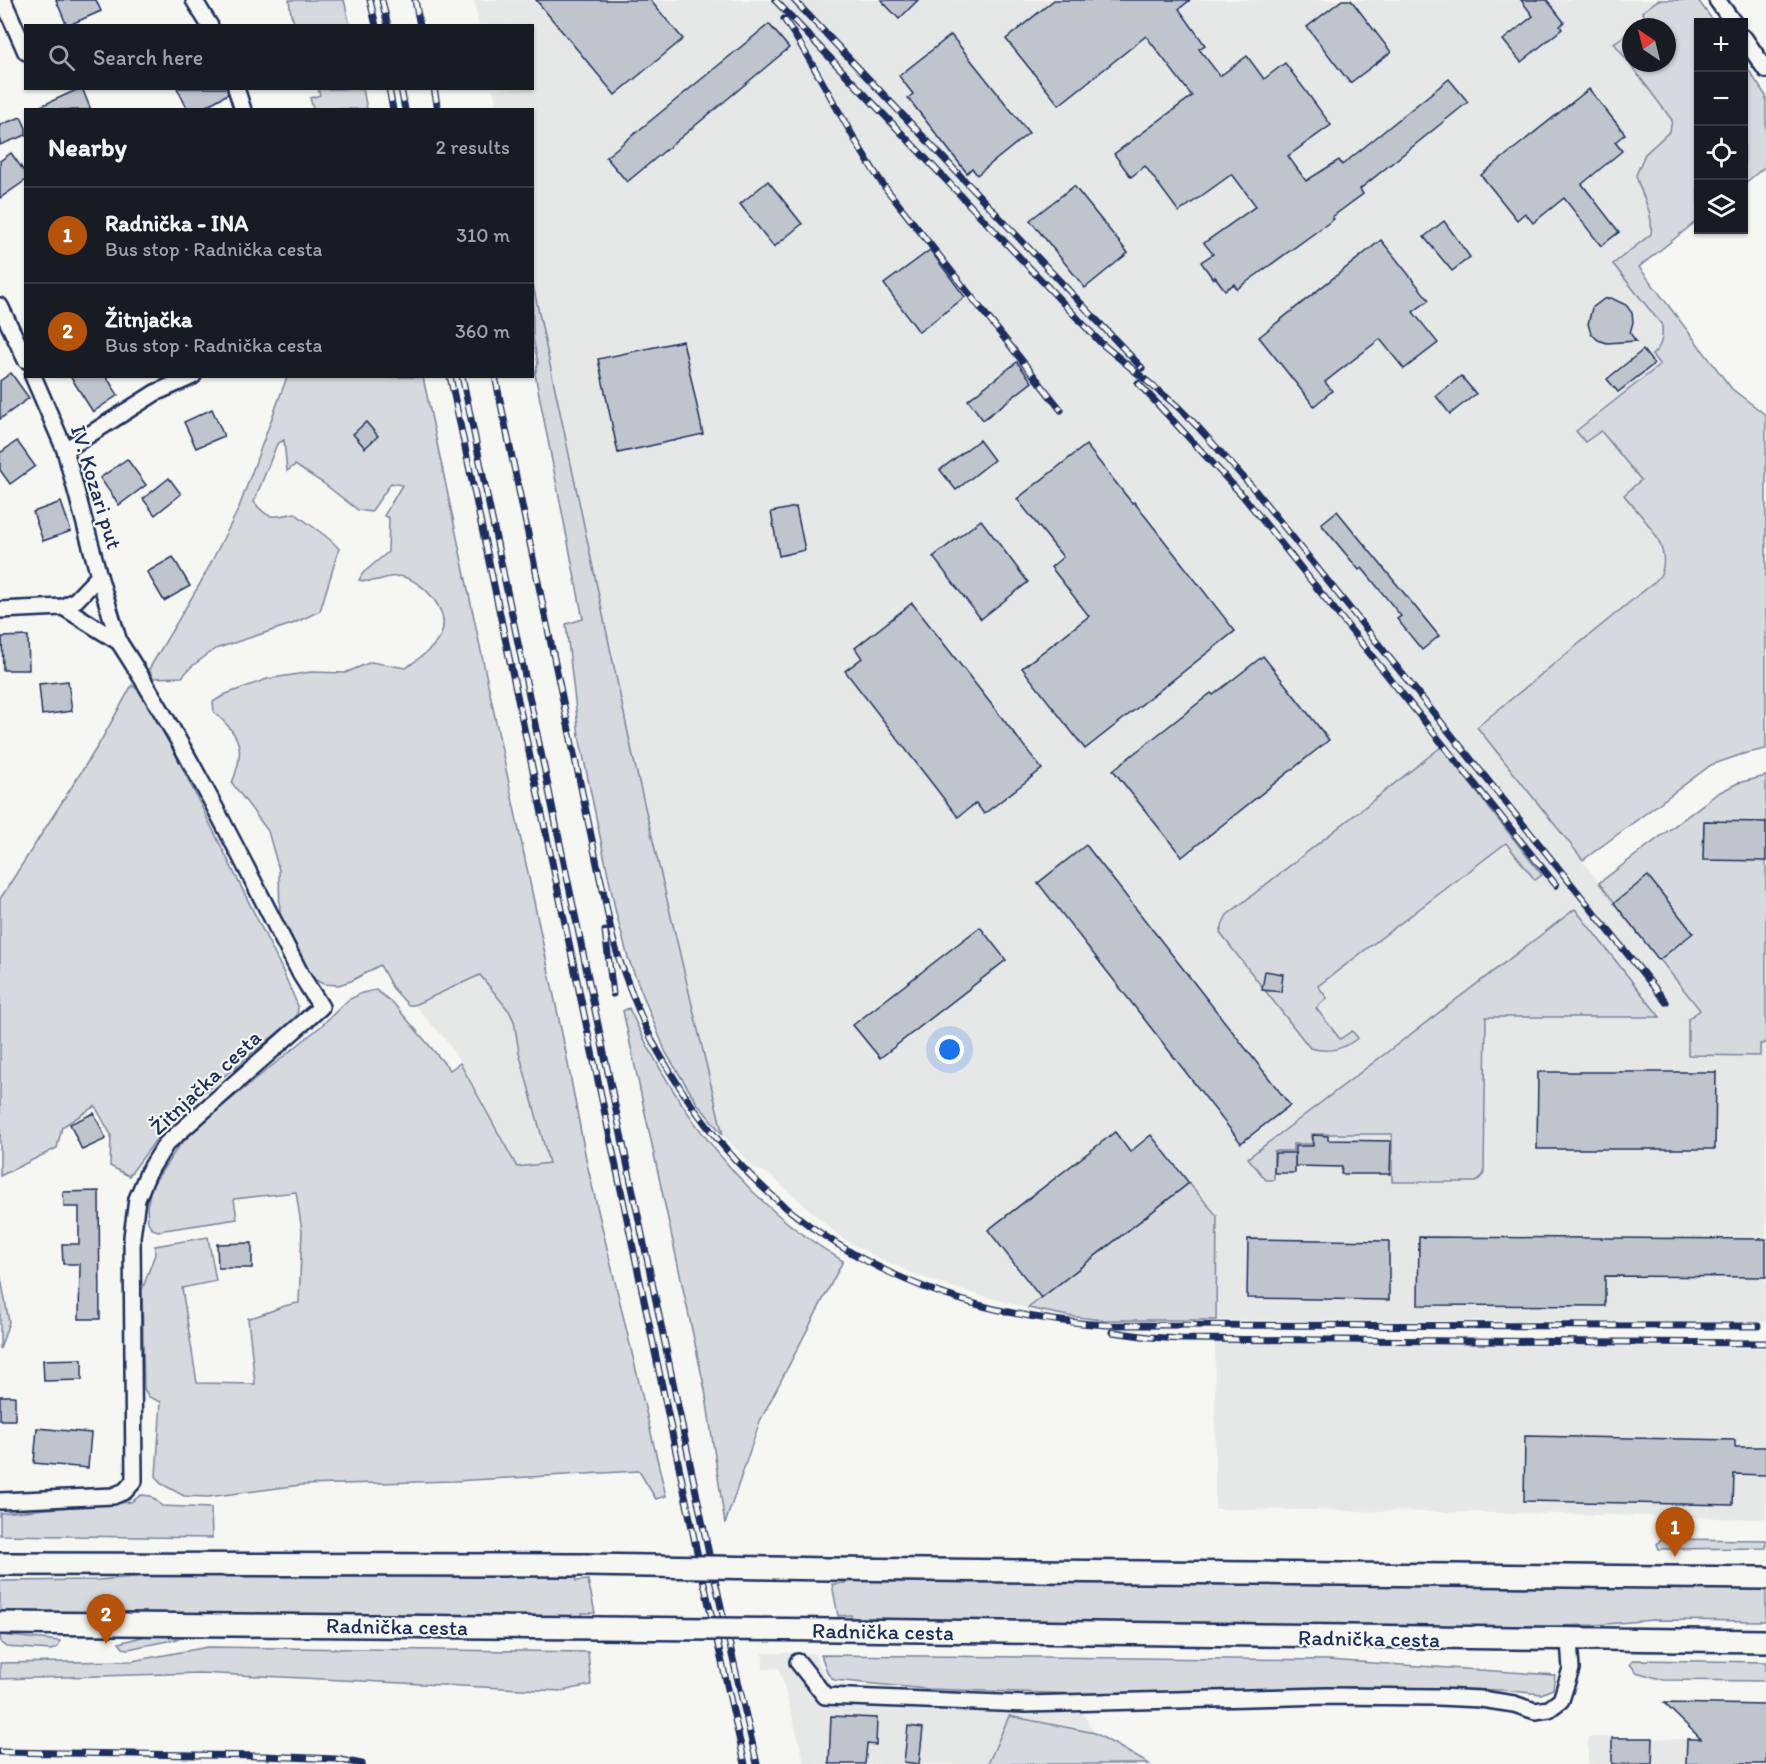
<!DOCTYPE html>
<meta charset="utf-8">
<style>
:root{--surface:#171b24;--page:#20242c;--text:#f1f3f6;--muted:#9ea1a6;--line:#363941;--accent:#b45309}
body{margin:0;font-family:Itim,sans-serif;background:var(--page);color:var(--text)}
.controls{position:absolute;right:18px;top:18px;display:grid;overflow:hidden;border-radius:0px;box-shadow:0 2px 4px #0004}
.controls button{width:54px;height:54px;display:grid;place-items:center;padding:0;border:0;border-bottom:2px solid var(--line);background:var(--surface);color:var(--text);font:30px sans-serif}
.compass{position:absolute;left:1622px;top:18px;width:54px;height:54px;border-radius:50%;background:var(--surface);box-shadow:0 2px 4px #0004;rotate:325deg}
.you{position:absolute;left:950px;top:1050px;width:21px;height:21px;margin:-15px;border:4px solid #fff;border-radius:50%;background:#1a73e8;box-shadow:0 0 0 9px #1a73e833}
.badge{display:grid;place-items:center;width:39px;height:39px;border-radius:50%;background:var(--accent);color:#fff;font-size:20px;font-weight:700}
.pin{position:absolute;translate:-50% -50px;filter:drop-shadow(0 2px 3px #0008)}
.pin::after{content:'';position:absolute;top:32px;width:21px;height:18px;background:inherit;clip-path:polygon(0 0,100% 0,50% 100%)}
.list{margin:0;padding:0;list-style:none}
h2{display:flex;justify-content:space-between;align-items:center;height:78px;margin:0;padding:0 24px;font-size:26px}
h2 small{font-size:20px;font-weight:400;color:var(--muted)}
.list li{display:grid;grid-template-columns:39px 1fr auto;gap:18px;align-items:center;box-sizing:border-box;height:96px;padding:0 24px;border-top:2px solid var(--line)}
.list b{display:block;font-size:22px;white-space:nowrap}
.list p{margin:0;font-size:20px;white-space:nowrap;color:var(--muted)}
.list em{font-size:20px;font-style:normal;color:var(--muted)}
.icon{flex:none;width:33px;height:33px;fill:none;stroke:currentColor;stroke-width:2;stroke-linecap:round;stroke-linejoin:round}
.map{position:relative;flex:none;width:1766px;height:1764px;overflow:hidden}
.search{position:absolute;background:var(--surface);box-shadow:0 2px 4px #0004;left:24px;top:24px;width:510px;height:66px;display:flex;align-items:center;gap:15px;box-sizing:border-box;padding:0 21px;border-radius:0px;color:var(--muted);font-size:22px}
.panel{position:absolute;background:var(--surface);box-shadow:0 2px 4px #0004;left:24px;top:108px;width:510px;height:270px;border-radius:0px}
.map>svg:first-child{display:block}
.built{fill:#e6e7e7}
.green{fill:#d6d9dd;stroke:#78849e;stroke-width:1.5}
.building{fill:#c0c4cd;stroke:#1b2f5e;stroke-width:1.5}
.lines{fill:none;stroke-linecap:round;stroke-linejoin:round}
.minor-casing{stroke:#1b2f5e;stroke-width:20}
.secondary-casing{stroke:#1b2f5e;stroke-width:26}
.minor{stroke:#f6f6f2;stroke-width:15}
.secondary{stroke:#f6f6f2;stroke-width:21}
.rail-casing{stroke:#1b2f5e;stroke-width:7}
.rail{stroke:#f6f6f2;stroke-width:4.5;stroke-dasharray:14;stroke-linecap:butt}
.secondary-bridge-casing{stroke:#1b2f5e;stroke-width:26;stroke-linecap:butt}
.secondary-bridge{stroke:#f6f6f2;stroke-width:21}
.labels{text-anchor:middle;stroke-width:4.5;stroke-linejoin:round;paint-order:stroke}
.street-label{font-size:22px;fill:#1b2f5e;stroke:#f6f6f2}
</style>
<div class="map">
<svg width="1766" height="1764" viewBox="0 0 1766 1764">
<rect width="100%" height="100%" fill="#f6f6f2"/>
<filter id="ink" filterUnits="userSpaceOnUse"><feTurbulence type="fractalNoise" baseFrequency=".0167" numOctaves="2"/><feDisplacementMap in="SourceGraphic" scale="12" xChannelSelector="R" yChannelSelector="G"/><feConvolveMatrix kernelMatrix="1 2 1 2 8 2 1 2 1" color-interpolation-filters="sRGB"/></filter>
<g filter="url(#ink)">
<!-- built -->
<g class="built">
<polygon points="474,0 1658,0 1642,12 1648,19 1637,27 1631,27 1631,31 1614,43 1672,120 1670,131 1652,146 1636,175 1650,211 1653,224 1651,234 1613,264 1662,325 1663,336 1660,365 1601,431 1642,480 1653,532 1662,549 1663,562 1660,575 1636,597 1477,727 1700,1011 1759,1056 1760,1043 1766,1043 1766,1322 1216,1320 1217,1216 1189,1183 1028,1308 961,1290 919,1276 885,1261 844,1240 770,1175 753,1167 723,1135 634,761 547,353 533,280 532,110 497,109 493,89 532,88 532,26 479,25"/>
<polygon points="479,975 509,1011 514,1021 519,1052 549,1164 517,1168 465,1070 447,1041 414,1005"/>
<polygon points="1215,1342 1766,1348 1766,1519 1525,1513 1215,1509"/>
<polygon points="763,1653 814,1653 829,1683 902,1692 1072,1696 1095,1733 1010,1716 988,1764 805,1764 779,1668 763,1669"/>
<polygon points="1588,1737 1766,1741 1766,1764 1588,1764"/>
</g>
<!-- green -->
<g class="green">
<polygon points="289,0 344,0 350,25 295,25 291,14"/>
<path d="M1658,0h40l16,22h-16v198l-59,47 93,122 34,26v334l-23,5 -32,11 -128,95 -106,-133 159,-130c8,-7 20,-14 25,-23 12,-30 -21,-58 -37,-79l17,-15 -40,-49 -16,11 -9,-11 84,-66 -8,-10c10,-9 11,-17 10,-30l-49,-61 38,-30c3,-22 -10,-38 -15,-59l9,-21 25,-23 2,-11 -58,-77 17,-12v32h36v-36h-30l10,-7 -5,-8z"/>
<polygon points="1744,63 1766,96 1766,166 1744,184"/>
<polygon points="318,89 363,89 367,109 313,109 310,98 320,95"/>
<polygon points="532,280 634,761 723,1135 697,1103 666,1053 628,958 616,913 579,736 566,624 583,619 535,374 538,363 533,339"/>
<path d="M287,377h136l142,671 22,116 79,332 -10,3 -17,-28 -185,10 -153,4 -93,12 -24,-1 -24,-13 -4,-7 5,-74 -12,-5 -5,-8 -2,-99 13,-36v-8l53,-9 8,44 -34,7 15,95 58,1 -7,-66c17,-2 33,-14 51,-15l3,-72 -6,-39 -62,7 3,20 -79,12 -6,-2 -4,-7 -1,-15 4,-20 27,-40 26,-26 116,-94 28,-27 14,-7 14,-3 18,14 56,66 10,-7 57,104 32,-4 -30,-111 -5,-31 -5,-10 -29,-36 -66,30h-6l-16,-18 -12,-22 -29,16 -13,4 -15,-1 -9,-5 -17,-26 -17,-31 -1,-52 -11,-39 -36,-48c14,-35 9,-46 -18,-71l-1,-10 13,-8 41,-15 44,-7 34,1 26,-11 35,6c27,-20 52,-36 27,-70 -8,-10 -16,-17 -29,-21 -14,-4 -30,8 -45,3l4,-7 25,-21 1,-34 -5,-2 18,-31 -11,-2 -20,29 -13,-2 -35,-27 -28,-18 -8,6 -3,-31 -7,4 -23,58c14,18 19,16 41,11 13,12 35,23 44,36l-19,62 -28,13 -77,25 -24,18 -9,10 -29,1 -4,-9 52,-87 37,-72z"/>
<polygon points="132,685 142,694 165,733 281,967 298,1006 297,1017 191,1103 158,1137 129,1176 110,1166 111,1135 95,1106 62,1127 57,1148 0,1176 0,899 99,744"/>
<path d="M1441,747l101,128 -7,5 -29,-37 -188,143 9,12 -11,10 24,31 12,-8 6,7c-16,12 -29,15 -48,10l-90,-115 3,-10 4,-8z"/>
<polygon points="1766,776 1766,1043 1760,1044 1760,1056 1688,1055 1688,1019 1700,1010 1599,883 1718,793 1738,783"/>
<polygon points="1575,909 1660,1017 1486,1017 1484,1174 1476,1182 1392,1182 1392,1134 1312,1134 1312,1144 1293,1144 1293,1151 1274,1151 1274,1180 1266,1180 1248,1158"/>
<path d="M629,1008c39,85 96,169 172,225 13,10 28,19 42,28l-83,160 -35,103 -20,-134 -82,-379z"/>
<polygon points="1189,1183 1217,1216 1216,1320 1103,1320 1068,1316 1028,1308"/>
<polygon points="0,1273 9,1322 0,1349"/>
<polygon points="141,1495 151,1496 162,1506 211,1508 212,1538 0,1535 0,1513 131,1502"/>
<polygon points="1661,1539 1766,1540 1766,1548 1659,1549 1657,1544"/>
<polygon points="196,1572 575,1575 576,1581 588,1580 595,1613 582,1613 582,1617 0,1614 0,1581 98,1580"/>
<polygon points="844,1578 1766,1588 1766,1621 1653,1620 1595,1625 1508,1627 853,1619 851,1615 838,1616 832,1584 845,1583"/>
<polygon points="202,1634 128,1649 123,1648 119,1643 149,1635"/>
<polygon points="0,1635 60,1641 58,1647 51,1650 6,1647 1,1643"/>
<polygon points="208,1647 588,1652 591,1685 562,1691 200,1673 0,1679 0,1663 132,1661"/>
<polygon points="821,1655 1327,1660 1555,1675 1553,1689 1541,1694 1503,1690 1346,1687 1079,1694 926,1689 834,1680 828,1674"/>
<polygon points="1633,1660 1766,1662 1766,1681 1664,1680 1636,1672 1630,1664"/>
<polygon points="1009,1716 1095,1733 1149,1764 988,1764"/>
</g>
<!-- building -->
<g class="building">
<polygon points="56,0 96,0 101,11 67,26"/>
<polygon points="536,0 650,0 683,39 615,95"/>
<polygon points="881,0 918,0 899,19"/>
<polygon points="1054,0 1190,0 1179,9 1205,45 1199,49 1220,76 1247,56 1264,79 1285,63 1331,125 1288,156 1306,181 1339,160 1342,165 1449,79 1468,102 1360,189 1363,194 1332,217 1334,219 1237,289 1234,284 1225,290 1215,277 1213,279 1201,262 1213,254 1204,243 1256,206 1232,174 1179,212 1145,166 1131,177 1114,154 1192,96 1146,36 1059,105 1006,39"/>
<polygon points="1342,0 1351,0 1391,52 1350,83 1307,27"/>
<polygon points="1521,0 1547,0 1564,22 1560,26 1562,29 1521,62 1503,40 1533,16"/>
<polygon points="769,24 789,48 627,182 606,157"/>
<polygon points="951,35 1029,133 977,175 972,168 967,173 908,98 913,94 899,76"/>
<polygon points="82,88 91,110 32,110 81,88"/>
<polygon points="177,88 227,88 228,94 199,110 188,110"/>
<polygon points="1589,89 1625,134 1615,142 1622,151 1582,184 1619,232 1601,246 1564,198 1533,223 1525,213 1517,220 1481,175"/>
<polygon points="21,117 26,128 26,135 0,145 0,125"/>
<polygon points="11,153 26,174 26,180 0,198 0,161"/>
<polygon points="768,181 802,224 774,247 740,204"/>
<polygon points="1074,186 1128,253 1085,288 1030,220"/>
<polygon points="1444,221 1470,257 1452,271 1424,237"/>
<polygon points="1381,240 1429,300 1413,312 1438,343 1404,369 1380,339 1325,382 1332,391 1314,406 1259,337"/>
<polygon points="930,250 965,297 919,332 884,284"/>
<polygon points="1611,298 1626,305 1632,313 1633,322 1630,333 1636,341 1607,343 1598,340 1591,333 1588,324 1592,308 1604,299"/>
<polygon points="683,341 703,434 618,453 598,359"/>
<polygon points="1643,350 1654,364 1618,392 1607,379"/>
<polygon points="1017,362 1032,382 983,420 968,400"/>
<polygon points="11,373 29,398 0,419 0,381"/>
<polygon points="70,376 106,376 118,395 93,412"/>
<polygon points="1461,376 1476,394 1450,414 1436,396"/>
<polygon points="212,409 224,436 196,448 184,422"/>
<polygon points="366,422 378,436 365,448 353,434"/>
<polygon points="979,440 994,460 956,490 940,470"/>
<polygon points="17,441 35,466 10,484 0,470 0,453"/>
<polygon points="1086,445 1132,503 1134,502 1235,631 1085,749 1022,668 1089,616 1051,567 1063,557 1017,499"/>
<polygon points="127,459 146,485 119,505 100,478"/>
<polygon points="169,478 181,494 155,515 143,499"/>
<polygon points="61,502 71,531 43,541 33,512"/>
<polygon points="796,507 805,550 779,556 771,512"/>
<polygon points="1337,511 1439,636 1422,650 1397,619 1401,616 1362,568 1359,570 1321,524"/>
<polygon points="981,520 1028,582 981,619 933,557"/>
<polygon points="173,557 190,586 164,601 147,572"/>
<polygon points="912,603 1042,769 984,814 976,803 958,817 845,671 862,658 855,648"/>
<polygon points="28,636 29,670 3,670 2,637"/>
<polygon points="1263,656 1329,740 1182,857 1113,770 1211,693 1213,695"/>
<polygon points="68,681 72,711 42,715 39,684"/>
<polygon points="1704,821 1766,822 1766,861 1703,860"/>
<polygon points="1086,845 1290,1105 1241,1143 1038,883"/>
<polygon points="1648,876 1693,933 1659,960 1614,903"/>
<polygon points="980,927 1006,960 880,1058 853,1025"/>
<polygon points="1265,971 1283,974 1281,992 1262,990"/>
<polygon points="1538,1072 1716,1072 1715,1149 1537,1149"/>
<polygon points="94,1113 106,1139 82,1150 70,1124"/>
<polygon points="1115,1132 1130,1152 1151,1135 1189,1183 1041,1298 988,1230"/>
<polygon points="1313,1135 1328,1136 1328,1140 1391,1141 1390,1174 1341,1174 1342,1167 1295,1166 1295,1146 1313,1146"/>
<polygon points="1275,1153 1295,1153 1295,1173 1274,1173"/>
<polygon points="99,1191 100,1319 79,1319 80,1264 63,1264 62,1244 79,1244 79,1207 64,1207 63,1192"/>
<polygon points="1419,1237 1766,1239 1766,1277 1605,1276 1605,1306 1418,1305"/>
<polygon points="1248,1239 1389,1241 1389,1300 1247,1298"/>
<polygon points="252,1243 252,1268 218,1268 217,1244"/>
<polygon points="82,1359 82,1380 44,1381 43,1360"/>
<rect x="0" y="1396" width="15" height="24"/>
<polygon points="37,1428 91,1433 88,1468 34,1463"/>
<polygon points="1525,1436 1735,1440 1735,1447 1766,1447 1766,1475 1734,1474 1733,1505 1524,1501"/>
<polygon points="1664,1703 1766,1705 1766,1764 1686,1764 1687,1739 1701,1739"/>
<polygon points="831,1716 877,1718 876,1745 867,1744 865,1764 829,1764"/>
<polygon points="908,1726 923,1728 919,1764 904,1762"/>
<polygon points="1612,1738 1653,1738 1652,1764 1612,1764"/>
</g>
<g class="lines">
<!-- minor casing -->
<g class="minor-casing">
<g id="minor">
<polyline points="3,0 26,52"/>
<polyline points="194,0 210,26"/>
<polyline points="1717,0 1733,22"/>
<polyline points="1744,38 1766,70"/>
<polyline points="236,88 243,110"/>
<polyline points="0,306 26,360"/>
<polyline points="65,450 155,393 193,376"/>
<polyline points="63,607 119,642 99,576"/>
<polyline points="0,610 63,607 76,600 99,576 65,450 33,376"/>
<path d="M0,1501l113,-5 12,-5 9,-10 -2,-244 5,-38 11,-26 18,-29 155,-137 -20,-32c-58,-113 -113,-227 -182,-333"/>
<polyline points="798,1662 825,1696 1026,1704 1326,1696 1438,1697 1481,1699 1514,1704 1535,1711 1549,1709 1561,1700 1571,1669 1569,1640"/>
</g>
</g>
<!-- secondary casing -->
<g class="secondary-casing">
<g id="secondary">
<polyline points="0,1564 585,1565"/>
<polyline points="829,1569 1766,1578"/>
<polyline points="0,1623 598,1628"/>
<polyline points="841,1630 1766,1641"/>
</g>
</g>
<!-- minor -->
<use href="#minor" class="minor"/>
<!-- secondary -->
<use href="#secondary" class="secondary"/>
<!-- rail casing -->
<g class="rail-casing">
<g id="rail">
<polyline points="370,0 376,26"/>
<polyline points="382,0 388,26"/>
<polyline points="415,0 420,26"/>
<polyline points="775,0 1101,343 1177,406 1198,427 1253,488 1666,1002"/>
<polyline points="794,0 1142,368"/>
<path d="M784,19c37,54 63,114 100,167l177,224"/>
<polyline points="389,88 393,110"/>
<polyline points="401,88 405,110"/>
<polyline points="434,88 438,110"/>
<polyline points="450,376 697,1552 745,1764"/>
<polyline points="462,376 709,1554 757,1764"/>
<polyline points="495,376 601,883"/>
<polyline points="1138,383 1243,496 1556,885"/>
<path d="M600,876c5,21 8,42 13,63 7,26 18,52 28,77 11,28 28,55 44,79 97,147 250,221 423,230l650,1"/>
<polyline points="605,931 613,994"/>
<polyline points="1112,1332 1149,1337 1180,1339 1766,1343"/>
<polyline points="0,1752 264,1756 336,1759 362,1764"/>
</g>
</g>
<!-- rail -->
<use href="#rail" class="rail"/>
<!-- secondary-bridge casing -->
<g class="secondary-bridge-casing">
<g id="secondary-bridge">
<polyline points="585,1565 829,1569"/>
<polyline points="598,1628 841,1630"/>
</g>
</g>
<!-- secondary-bridge -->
<use href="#secondary-bridge" class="secondary-bridge"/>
</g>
</g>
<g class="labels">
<!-- street labels -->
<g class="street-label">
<text transform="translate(97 487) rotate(73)" y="8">IV. Kozari put</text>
<text transform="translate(205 1082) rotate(-43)" y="8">Žitnjačka cesta</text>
<text transform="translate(397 1626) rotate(1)" y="8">Radnička cesta</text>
<text transform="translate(883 1631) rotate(1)" y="8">Radnička cesta</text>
<text transform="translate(1369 1638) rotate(1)" y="8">Radnička cesta</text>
</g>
</g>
</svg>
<div class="controls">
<button>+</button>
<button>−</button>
<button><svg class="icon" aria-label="locate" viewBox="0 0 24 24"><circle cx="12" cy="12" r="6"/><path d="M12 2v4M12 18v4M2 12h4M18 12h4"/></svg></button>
<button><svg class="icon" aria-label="layers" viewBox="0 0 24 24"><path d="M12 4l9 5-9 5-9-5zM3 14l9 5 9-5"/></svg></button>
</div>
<svg class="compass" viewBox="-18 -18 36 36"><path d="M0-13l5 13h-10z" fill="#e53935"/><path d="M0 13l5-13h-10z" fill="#9ea1a6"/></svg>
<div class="you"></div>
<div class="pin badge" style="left:1675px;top:1557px">1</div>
<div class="pin badge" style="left:106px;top:1644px">2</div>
<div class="search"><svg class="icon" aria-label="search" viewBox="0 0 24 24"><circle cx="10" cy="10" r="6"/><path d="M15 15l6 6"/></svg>Search here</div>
<section class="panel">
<h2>Nearby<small>2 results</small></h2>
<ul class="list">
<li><span class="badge">1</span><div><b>Radnička - INA</b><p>Bus stop · Radnička cesta</p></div><em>310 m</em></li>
<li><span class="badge">2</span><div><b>Žitnjačka</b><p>Bus stop · Radnička cesta</p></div><em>360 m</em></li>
</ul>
</section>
</div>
